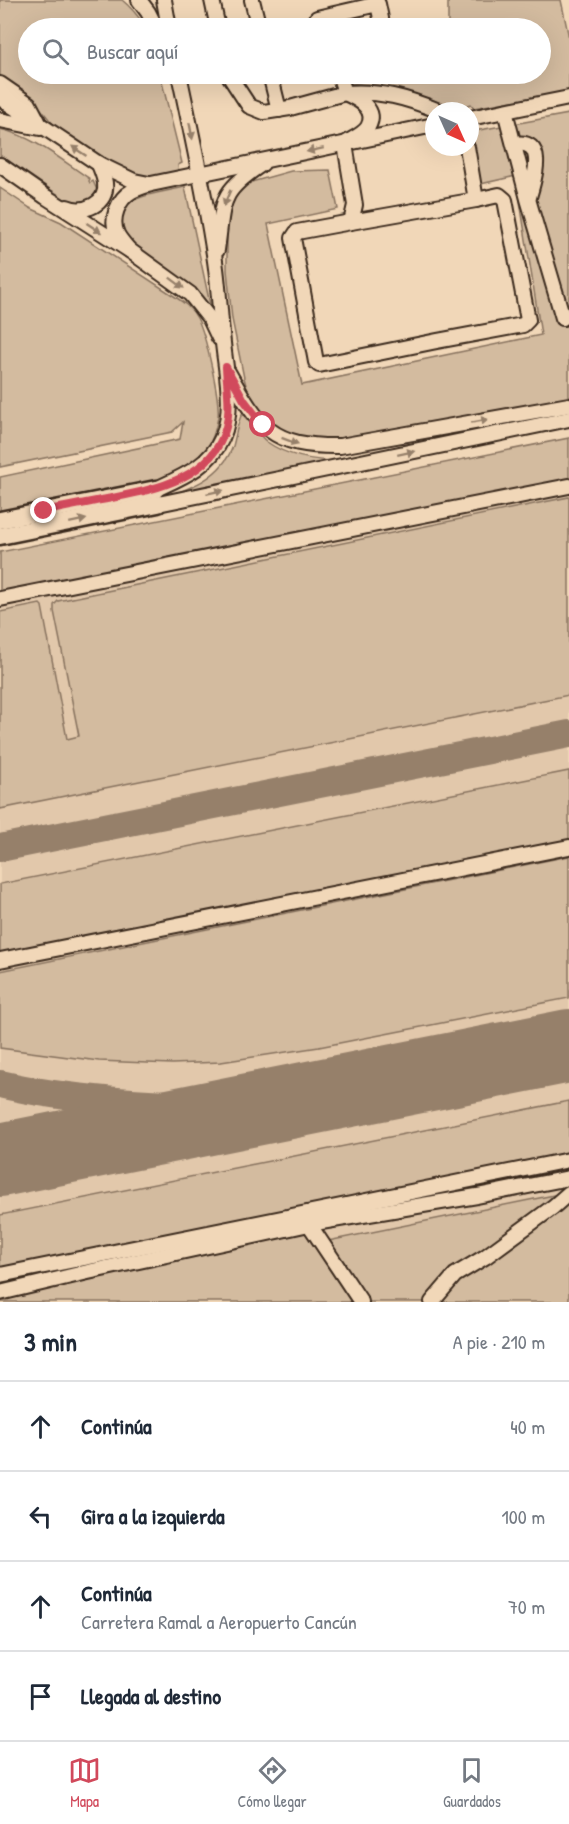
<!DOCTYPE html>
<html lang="es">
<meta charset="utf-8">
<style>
:root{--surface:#fff;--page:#f2f2f3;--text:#1f2937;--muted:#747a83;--line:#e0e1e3;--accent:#d1495b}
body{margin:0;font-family:"Patrick Hand",sans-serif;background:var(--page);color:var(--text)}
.compass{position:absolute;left:425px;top:102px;width:54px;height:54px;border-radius:50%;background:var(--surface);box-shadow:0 6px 24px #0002;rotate:135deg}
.stop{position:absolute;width:18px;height:18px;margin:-14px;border:4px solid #d1495b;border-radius:50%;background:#fff}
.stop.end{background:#d1495b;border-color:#fff;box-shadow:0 2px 6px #0008}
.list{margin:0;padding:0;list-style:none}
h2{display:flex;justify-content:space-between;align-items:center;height:78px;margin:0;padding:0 24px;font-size:26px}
h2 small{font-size:20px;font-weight:400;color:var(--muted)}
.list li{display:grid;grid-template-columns:39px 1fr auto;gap:18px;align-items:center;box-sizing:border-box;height:90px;padding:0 24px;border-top:2px solid var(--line)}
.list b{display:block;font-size:22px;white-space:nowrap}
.list p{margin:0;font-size:20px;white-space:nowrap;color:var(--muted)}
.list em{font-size:20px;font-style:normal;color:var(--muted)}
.icon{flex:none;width:33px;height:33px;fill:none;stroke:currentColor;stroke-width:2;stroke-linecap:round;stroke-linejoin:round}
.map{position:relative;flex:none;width:569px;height:1302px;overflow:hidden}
.search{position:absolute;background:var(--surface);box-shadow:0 6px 24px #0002;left:18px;right:18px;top:18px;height:66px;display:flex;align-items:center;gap:15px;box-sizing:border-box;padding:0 21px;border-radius:33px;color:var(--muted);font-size:22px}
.sheet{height:438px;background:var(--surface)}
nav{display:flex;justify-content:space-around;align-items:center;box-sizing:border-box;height:84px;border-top:2px solid var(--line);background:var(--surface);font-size:16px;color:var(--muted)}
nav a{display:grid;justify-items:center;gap:3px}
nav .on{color:var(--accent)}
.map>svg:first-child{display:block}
.built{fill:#e2c8ab}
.green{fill:#d3bb9f;stroke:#87725e;stroke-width:1.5}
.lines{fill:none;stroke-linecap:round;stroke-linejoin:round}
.taxiway{stroke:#96806b;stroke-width:28}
.runway{stroke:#96806b;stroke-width:74}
.minor-casing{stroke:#3b2a1e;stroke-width:18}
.major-casing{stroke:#3b2a1e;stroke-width:21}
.minor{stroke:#f1d7b8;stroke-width:14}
.major{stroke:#f1d7b8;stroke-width:16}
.oneway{fill:#96806b}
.route{stroke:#d1495b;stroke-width:8}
</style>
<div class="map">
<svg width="569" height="1302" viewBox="0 0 569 1302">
<rect width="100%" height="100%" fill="#f1d7b8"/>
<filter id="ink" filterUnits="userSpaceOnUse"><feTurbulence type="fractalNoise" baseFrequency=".0167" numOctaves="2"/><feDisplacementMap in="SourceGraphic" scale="12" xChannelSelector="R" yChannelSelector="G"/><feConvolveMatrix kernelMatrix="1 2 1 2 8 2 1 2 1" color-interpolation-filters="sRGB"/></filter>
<g filter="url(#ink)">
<!-- built -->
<polygon class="built" points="569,449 569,1302 0,1302 0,564"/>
<!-- green -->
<g class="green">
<path d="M0,0h122c10,8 17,17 24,28h-118v46h132l22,89 -4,2 1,8 -30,5 -11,-2 -30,-10 -51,-37 -25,-31 -32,-21z"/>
<polygon points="448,0 561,0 569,38 569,94 512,103 512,101 474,108 471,104 457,108 454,105 448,106 446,109 431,104 357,89 350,84 400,74 540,74 540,28 448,28"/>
<polygon points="569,114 569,399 340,443 280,433 250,400 244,378 232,319 227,270 227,197 241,185 291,171 330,170 338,209 268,224 302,385 541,335 516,176 476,185 470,135 474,131"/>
<path d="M0,129c35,8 61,31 90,50l-1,2 1,2 3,-2 4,9 -1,8 -21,8 -75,-51z"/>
<path d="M185,187l26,122 -3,1 -82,-70c-27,-43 31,-46 59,-53z"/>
<path d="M0,188l30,20 31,14 113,74c9,6 18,12 23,22 9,16 23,81 21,99 -2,12 -6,25 -13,34 -14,18 -35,25 -56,32l-149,32v-38l180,-38 3,-17 -11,10 -172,35z"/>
<path d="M242,414c9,8 15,20 25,28 24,17 55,20 83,19l-192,39c30,-11 63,-21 75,-54 3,-10 4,-23 9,-32z"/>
<polygon points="569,438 569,481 0,595 0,552"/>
<polygon points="569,497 569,695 0,809 0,612 40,604 42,606 67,739 79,736 54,611 54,605 58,601"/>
<polygon points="569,771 569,845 0,959 0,884"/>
<polygon points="569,856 569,998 319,1047 221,1062 172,1064 99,1061 0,1048 0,971"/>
<polygon points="569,1101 569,1168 0,1281 0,1215"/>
<polygon points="569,1192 569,1302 365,1302 328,1241"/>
<polygon points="305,1232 351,1302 0,1302 0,1295"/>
</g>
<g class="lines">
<!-- taxiway -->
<g class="taxiway">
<polyline points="0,848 569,734"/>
<path d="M0,1084c85,20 173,20 260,24"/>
</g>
<!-- runway -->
<polyline class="runway" points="0,1160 569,1046"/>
<!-- minor casing -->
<g class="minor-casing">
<g id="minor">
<polyline points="139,0 148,12 156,28"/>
<polyline points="164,0 169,28"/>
<polyline points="212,0 218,28"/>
<polyline points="252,0 259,28"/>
<polyline points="319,28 317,18 378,4 383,28"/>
<path d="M228,74l21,32 15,6 26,-4 55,-15c34,-3 63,5 94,18"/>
<polyline points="270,74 279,110"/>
<path d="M339,74l6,19c13,6 33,16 23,34 -4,7 -16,12 -23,17l10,61 -4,17 125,-22 -9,-53"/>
<polyline points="0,84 29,104 38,121"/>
<polyline points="0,98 99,164 134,181 149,184"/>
<polyline points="505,111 528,199 563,318"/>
<polyline points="470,118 569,98"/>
<polyline points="0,120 40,128"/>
<path d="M514,144c34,-6 20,36 15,53"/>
<polyline points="0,165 46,197 129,250 190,294 210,319 219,338"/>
<path d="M67,207c17,7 41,-3 38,-24 -1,-7 -4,-13 -6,-19"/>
<polyline points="351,222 297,232 293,238 316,362 319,365 437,341 523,325 528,320 505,200 499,195 476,200"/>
<path d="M129,250c-4,-5 -9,-10 -12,-16 -7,-15 1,-35 15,-43 6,-3 13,-5 19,-7l283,-59"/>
<path d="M217,250c7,-49 1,-57 45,-86"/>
<path d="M228,372c32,56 43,75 112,74l229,-41"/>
<path d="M156,489c26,-12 54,-23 66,-51 13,-29 4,-65 1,-95 -3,-27 -4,-55 -8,-82 -9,-63 -23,-125 -36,-187"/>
<polyline points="158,504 569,419"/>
<polyline points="0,599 569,486"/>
<polyline points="0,960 569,847"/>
<polyline points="309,1224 361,1302"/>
<polyline points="0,1275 569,1160"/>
<polyline points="0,1293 88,1272 309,1224 477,1196 569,1178"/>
<polyline points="432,1302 455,1275 485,1257 553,1207 569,1193"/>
</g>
</g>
<!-- major casing -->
<g class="major-casing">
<g id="major">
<polyline points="0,520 156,489"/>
<polyline points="0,536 158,504"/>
</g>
</g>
<!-- minor -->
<use href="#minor" class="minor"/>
<!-- major -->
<use href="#major" class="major"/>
</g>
<!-- one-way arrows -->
<defs><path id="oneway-solid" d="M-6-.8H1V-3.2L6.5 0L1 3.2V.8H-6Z" transform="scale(1.5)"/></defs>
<g class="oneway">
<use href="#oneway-solid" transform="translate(191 131) rotate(79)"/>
<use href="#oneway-solid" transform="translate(315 150) rotate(168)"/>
<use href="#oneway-solid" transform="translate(79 151) rotate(-146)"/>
<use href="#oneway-solid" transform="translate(227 198) rotate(113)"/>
<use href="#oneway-solid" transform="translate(94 228) rotate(33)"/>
<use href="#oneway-solid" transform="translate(177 283) rotate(37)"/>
<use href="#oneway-solid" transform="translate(480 421) rotate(-10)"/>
<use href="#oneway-solid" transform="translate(290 441) rotate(20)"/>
<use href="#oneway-solid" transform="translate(406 453) rotate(-12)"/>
<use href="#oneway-solid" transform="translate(215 492) rotate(-12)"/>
<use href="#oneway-solid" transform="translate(78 521) rotate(-12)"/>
</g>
</g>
<g class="lines" filter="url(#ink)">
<!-- route -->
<path class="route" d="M44,511c23,-4 45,-9 68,-13 44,-9 101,-20 114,-71 5,-19 1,-40 0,-60l18,33 19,25"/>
</g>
</svg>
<svg class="compass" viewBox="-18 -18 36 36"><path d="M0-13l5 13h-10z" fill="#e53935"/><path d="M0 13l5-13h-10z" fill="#747a83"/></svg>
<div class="stop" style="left:263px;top:425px"></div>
<div class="stop end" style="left:44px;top:511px"></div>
<div class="search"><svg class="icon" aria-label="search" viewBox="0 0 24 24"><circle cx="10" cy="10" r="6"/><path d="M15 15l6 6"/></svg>Buscar aquí</div>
</div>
<section class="sheet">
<h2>3 min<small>A pie · 210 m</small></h2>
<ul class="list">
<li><svg class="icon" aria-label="ahead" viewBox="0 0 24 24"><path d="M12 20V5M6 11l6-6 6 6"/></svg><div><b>Continúa</b></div><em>40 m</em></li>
<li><svg class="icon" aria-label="left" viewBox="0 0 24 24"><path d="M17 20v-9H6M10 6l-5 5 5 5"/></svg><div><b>Gira a la izquierda</b></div><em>100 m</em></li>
<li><svg class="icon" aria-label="ahead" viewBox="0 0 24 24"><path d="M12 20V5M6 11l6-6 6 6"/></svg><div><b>Continúa</b><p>Carretera Ramal a Aeropuerto Cancún</p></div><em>70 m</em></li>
<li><svg class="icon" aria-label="arrive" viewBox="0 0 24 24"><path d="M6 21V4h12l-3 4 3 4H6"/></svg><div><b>Llegada al destino</b></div></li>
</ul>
</section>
<nav>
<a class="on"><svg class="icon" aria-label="map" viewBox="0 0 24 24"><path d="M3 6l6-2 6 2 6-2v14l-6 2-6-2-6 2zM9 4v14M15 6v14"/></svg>Mapa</a>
<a><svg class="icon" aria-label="directions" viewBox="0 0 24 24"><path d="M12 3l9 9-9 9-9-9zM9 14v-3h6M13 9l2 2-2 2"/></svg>Cómo llegar</a>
<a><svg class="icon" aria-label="saved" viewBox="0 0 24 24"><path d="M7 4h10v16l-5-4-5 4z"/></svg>Guardados</a>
</nav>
